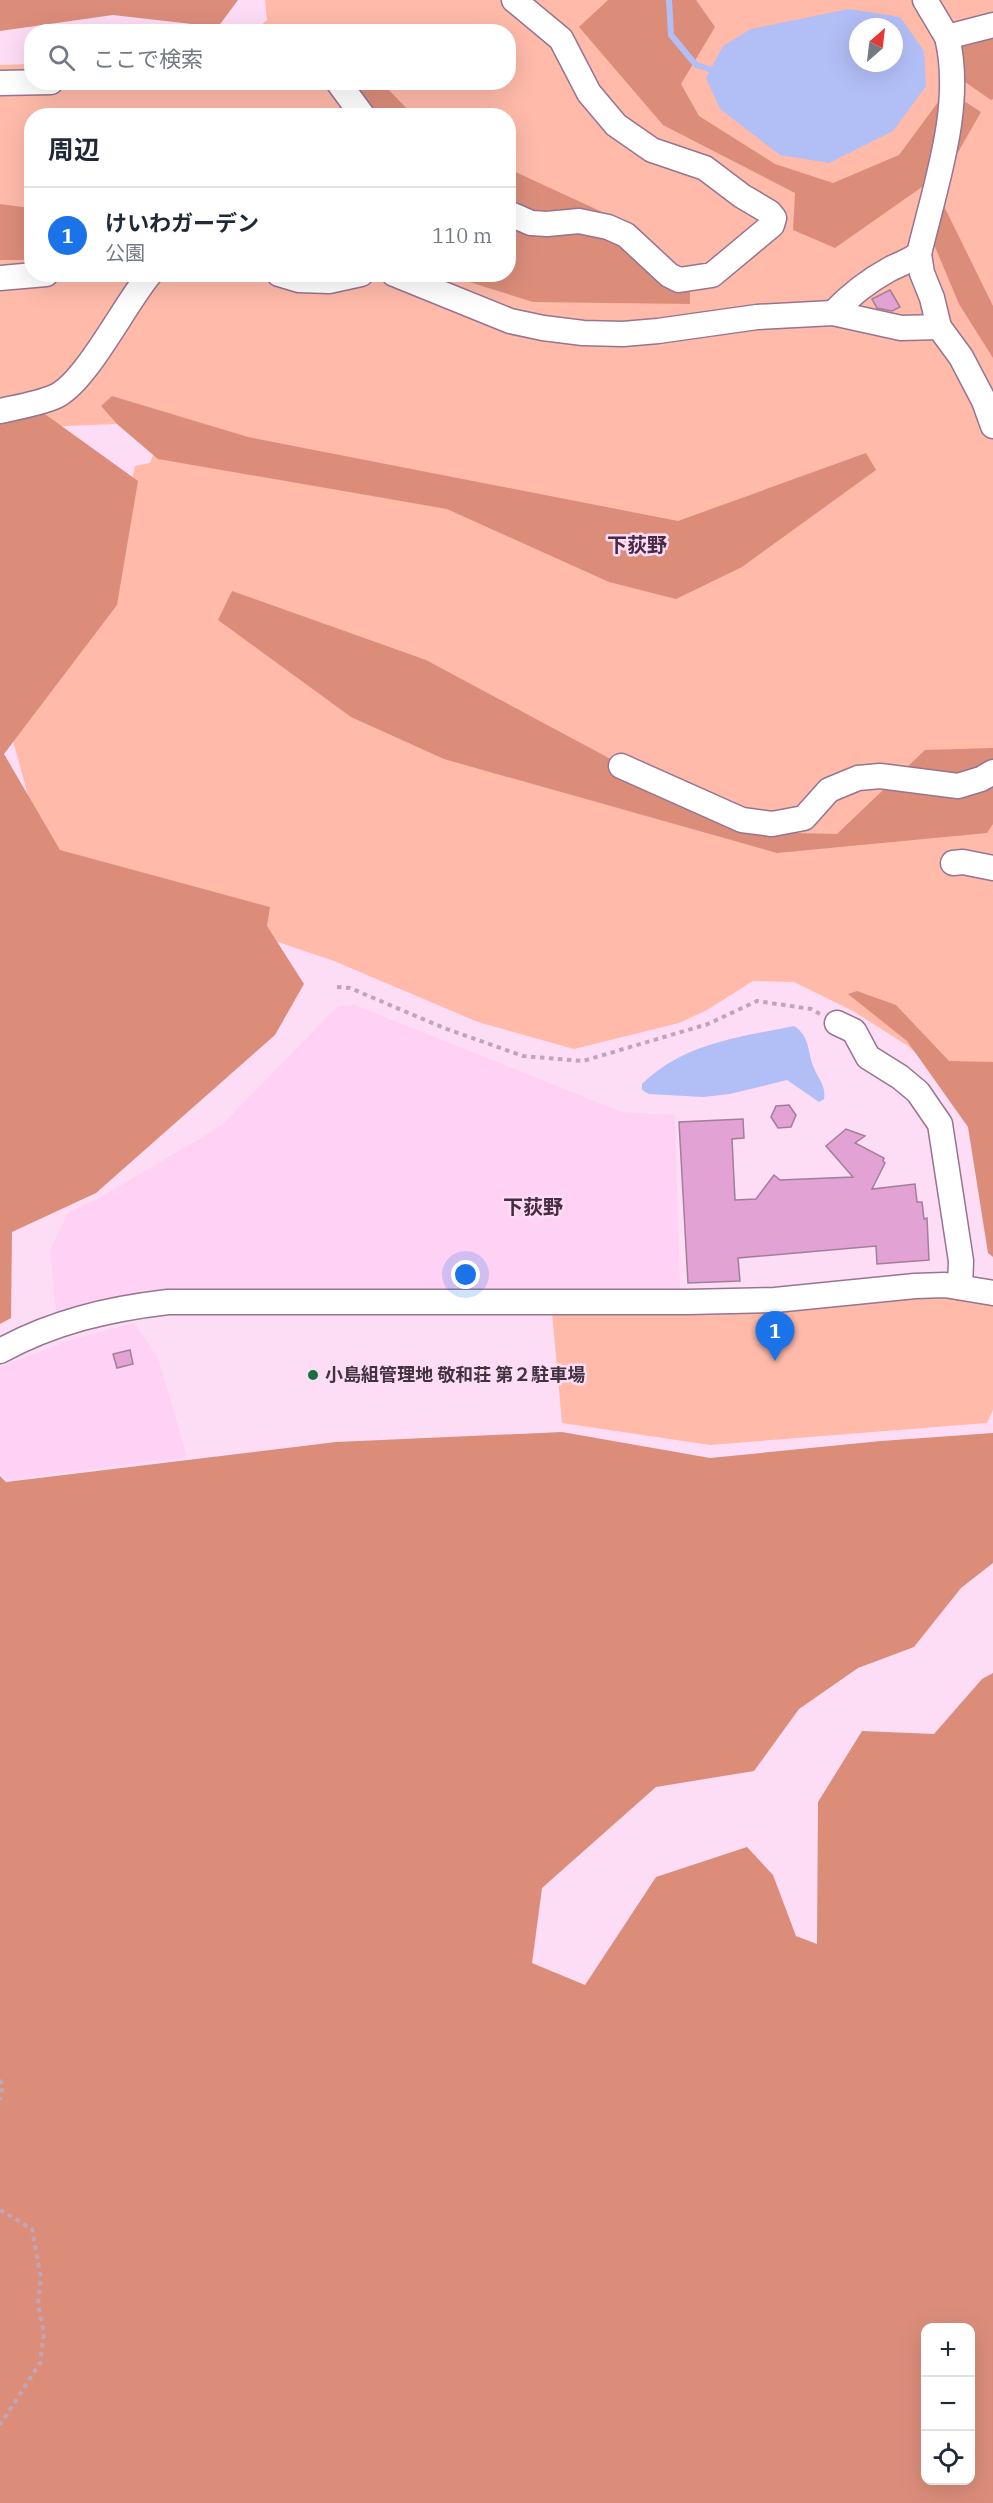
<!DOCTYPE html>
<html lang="ja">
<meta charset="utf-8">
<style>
:root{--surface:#fff;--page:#f2f2f3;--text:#1f2937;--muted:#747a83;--line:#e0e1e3;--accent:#1a73e8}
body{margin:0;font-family:"IBM Plex Serif","Noto Sans JP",serif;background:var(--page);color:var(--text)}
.controls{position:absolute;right:18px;bottom:18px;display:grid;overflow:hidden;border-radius:12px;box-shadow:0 6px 24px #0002}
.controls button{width:54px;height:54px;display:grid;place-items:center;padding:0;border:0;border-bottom:2px solid var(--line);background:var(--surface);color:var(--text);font:30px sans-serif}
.compass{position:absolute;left:849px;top:18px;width:54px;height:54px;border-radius:50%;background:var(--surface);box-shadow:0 6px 24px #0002;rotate:28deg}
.you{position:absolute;left:466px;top:1275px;width:21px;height:21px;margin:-15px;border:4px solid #fff;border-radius:50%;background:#1a73e8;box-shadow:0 0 0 9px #1a73e833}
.badge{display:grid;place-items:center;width:39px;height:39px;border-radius:50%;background:var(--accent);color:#fff;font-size:20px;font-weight:700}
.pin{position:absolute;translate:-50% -50px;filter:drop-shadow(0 2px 3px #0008)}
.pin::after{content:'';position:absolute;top:32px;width:21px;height:18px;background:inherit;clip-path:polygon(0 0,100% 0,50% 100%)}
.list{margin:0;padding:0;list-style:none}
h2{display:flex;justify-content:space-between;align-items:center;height:78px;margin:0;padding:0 24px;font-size:26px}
h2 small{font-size:20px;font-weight:400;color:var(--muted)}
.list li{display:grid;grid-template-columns:39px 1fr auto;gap:18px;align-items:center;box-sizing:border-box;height:96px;padding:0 24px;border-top:2px solid var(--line)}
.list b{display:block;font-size:22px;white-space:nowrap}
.list p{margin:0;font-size:20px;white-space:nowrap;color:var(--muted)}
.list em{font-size:20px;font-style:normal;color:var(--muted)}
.icon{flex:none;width:33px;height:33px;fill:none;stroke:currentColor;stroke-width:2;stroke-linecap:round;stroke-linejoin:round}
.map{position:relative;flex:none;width:993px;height:2503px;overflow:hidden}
.search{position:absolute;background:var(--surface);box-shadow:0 6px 24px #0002;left:24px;top:24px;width:492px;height:66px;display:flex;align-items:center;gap:15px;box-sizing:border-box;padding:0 21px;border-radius:24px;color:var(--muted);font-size:22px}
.panel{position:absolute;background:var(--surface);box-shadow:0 6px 24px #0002;left:24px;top:108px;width:492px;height:174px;border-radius:24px}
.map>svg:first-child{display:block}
.built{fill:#ffd1f4}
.green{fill:#ffbaa9;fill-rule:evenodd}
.forest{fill:#db8d7a;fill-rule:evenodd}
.water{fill:#b2bef6;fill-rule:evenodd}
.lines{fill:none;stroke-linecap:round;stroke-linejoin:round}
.stream{stroke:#b2bef6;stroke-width:6}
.building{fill:#e2a2d4;stroke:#a27e99;stroke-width:1.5}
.minor-casing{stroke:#97748f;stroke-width:27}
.path{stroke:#c0a5b9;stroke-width:4;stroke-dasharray:4.5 4.5;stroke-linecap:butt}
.minor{stroke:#fff;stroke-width:24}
.poi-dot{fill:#1a6f41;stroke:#fdddf5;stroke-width:2}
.labels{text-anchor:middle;stroke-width:5;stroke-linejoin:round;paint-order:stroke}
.poi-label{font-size:18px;font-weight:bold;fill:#41323d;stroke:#fdddf5;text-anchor:start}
.neighbourhood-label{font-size:20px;font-weight:bold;fill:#482a42;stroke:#fdddf5}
</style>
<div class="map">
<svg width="993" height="2503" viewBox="0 0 993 2503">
<rect width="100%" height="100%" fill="#fdddf5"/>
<!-- built -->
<g class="built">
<polygon points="355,1005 621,1112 675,1115 680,1290 144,1290 56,1313 50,1250 69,1211 96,1200 221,1126 338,1006"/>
<polygon points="134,1323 158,1358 187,1457 7,1480 0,1472 0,1367 71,1340"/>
</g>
<!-- green -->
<g class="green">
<path d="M265,0h728v1231l-15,-101 -23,-42 -47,-42 -55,-35 -59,-29 -41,-1 -46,29 -28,13 -105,26 -96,-27 -144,-61 -159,-54 -126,-36 -39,-141 101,-150 24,-114 15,-3 10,-26 -20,-14 -120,5 -20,5v-368l31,-1 1,18h476v-50l-254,-1 13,-11zM858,27h36v36h-36zM32,116h476v158h-476z"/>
<polygon points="931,1292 993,1301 993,1410 987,1423 710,1445 562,1423 552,1312"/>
</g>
<!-- forest -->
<g class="forest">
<polygon points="0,0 238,0 218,27 113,15 0,31"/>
<polygon points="608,0 696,0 715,27 681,84 699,116 775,164 833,183 899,155 947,90 981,112 949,168 835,248 793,230 795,193 663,125 579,27"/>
<polygon points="993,26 993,99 991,100 955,75 944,36"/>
<polygon points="353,83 382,83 413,115 378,115"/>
<polygon points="509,169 600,211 690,284 690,304 533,302 447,275 508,274"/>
<polygon points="940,198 993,306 993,358 959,304 920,211"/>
<polygon points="0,204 31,208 31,260 0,260"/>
<polygon points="112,396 248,437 678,521 866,453 876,470 742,567 676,599 609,582 447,509 158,459 118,425 101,406"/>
<polygon points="24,399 138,481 117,605 4,754 60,850 270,907 267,926 304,984 275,1035 96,1193 12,1232 11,1318 0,1324 0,421"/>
<polygon points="232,591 426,660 747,832 837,834 925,750 993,748 993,824 987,833 777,853 444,759 351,717 218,620"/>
<polygon points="857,991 896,1005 949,1061 993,1062 993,1257 988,1253 968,1127 907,1041 848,994"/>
<path d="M562,1432l148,26 171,-17 112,-8v130l-32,25 -47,59 -56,21 -59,41 -45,62 -98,16 -114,101 -10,75 53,22 71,-108 91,-30 26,28 23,61 21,8 1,-142 44,-71 72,3 48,-55 11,-6v830h-993v-1027l6,6 330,-40zM926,2328h44v152h-44z"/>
</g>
<!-- water -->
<g class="water">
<path d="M849,9l51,8 24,34 2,35 -33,45 -64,32 -49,-8 -60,-46 -14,-31 17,-32 28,-17zM858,27h36v36h-36z"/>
<path d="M794,1026c17,11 13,27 20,42 5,12 12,18 10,31l-5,3 -32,-22 -57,14 -27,3 -54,-3 -7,-4v-6c42,-41 98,-47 152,-58z"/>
</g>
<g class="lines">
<!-- stream -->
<polyline class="stream" points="669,0 671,35 696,65 716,71"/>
</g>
<!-- building -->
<g class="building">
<polygon points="890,290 900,307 892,311 877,308 872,299"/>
<polygon points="789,1105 796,1115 791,1127 778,1128 771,1117 776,1106"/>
<polygon points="743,1119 744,1138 732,1139 735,1200 756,1199 774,1175 780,1180 853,1177 826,1146 846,1129 865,1136 855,1143 884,1158 883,1161 885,1163 872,1189 915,1184 917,1202 922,1202 924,1219 927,1218 929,1260 877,1264 876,1246 738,1258 740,1281 688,1283 679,1122"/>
<polygon points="130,1350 133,1364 117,1368 113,1354"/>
</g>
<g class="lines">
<!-- minor casing -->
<g class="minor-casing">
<g id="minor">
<polyline points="925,0 947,37 993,25"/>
<path d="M947,37c17,69 -12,149 -28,217l3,19 10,25 7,29 22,30 23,44 9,25"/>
<polyline points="338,82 363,116"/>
<polyline points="0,83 51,82"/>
<polyline points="508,213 531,223 547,224 579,221 608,227 626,235 669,275 679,280 712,275 772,225 774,218 769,212 742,196 705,168 652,150 616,125 589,93 561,39 514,0"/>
<polyline points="279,274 299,280 329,281 361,274"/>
<polyline points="394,274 510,321 543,328 583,333 623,334 658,331 757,317 833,313 901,328 939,327"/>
<polyline points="0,278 46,274"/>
<path d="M833,313c17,-18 35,-32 57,-44 10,-5 19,-8 29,-15"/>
<path d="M0,411c18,-4 37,-7 54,-14 31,-12 71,-94 96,-123"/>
<polyline points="621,766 742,820 772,824 804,818 829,790 858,778 880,776 958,786 981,779 993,772"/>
<polyline points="953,863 963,862 993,868"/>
<polyline points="837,1023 854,1031 868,1057 900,1077 918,1092 940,1124 961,1261 960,1287"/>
<path d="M0,1351c53,-29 108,-42 168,-49h519l88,-2 140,-14 30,-1 48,8"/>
</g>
</g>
<!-- path -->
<g class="path">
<polyline points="337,987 350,988 444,1028 523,1056 583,1061 708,1024 757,1001 811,1009 820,1014"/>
<polyline points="0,2080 3,2085 0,2100"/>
<polyline points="0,2210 32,2229 41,2278 38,2304 44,2334 40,2363 0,2425"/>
</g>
<!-- minor -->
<use href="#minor" class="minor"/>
</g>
<!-- markers -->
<circle class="poi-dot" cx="313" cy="1375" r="6"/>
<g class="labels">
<!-- poi labels -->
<g class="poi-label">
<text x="325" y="1381">小島組管理地 敬和荘 第２駐車場</text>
</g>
<!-- neighbourhood labels -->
<g class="neighbourhood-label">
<text x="637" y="552">下荻野</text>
<text x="533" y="1214">下荻野</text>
</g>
</g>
</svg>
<div class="controls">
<button>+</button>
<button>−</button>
<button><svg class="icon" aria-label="locate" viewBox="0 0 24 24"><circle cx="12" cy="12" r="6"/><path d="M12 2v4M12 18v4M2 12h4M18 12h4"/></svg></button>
</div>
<svg class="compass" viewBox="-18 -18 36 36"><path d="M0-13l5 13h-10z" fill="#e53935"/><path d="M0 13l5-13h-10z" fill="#747a83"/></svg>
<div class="you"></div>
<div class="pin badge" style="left:775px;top:1361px">1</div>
<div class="search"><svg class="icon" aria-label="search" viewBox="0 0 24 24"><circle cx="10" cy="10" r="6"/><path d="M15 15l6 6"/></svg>ここで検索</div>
<section class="panel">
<h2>周辺<small></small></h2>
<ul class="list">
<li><span class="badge">1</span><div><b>けいわガーデン</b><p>公園</p></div><em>110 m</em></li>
</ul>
</section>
</div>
